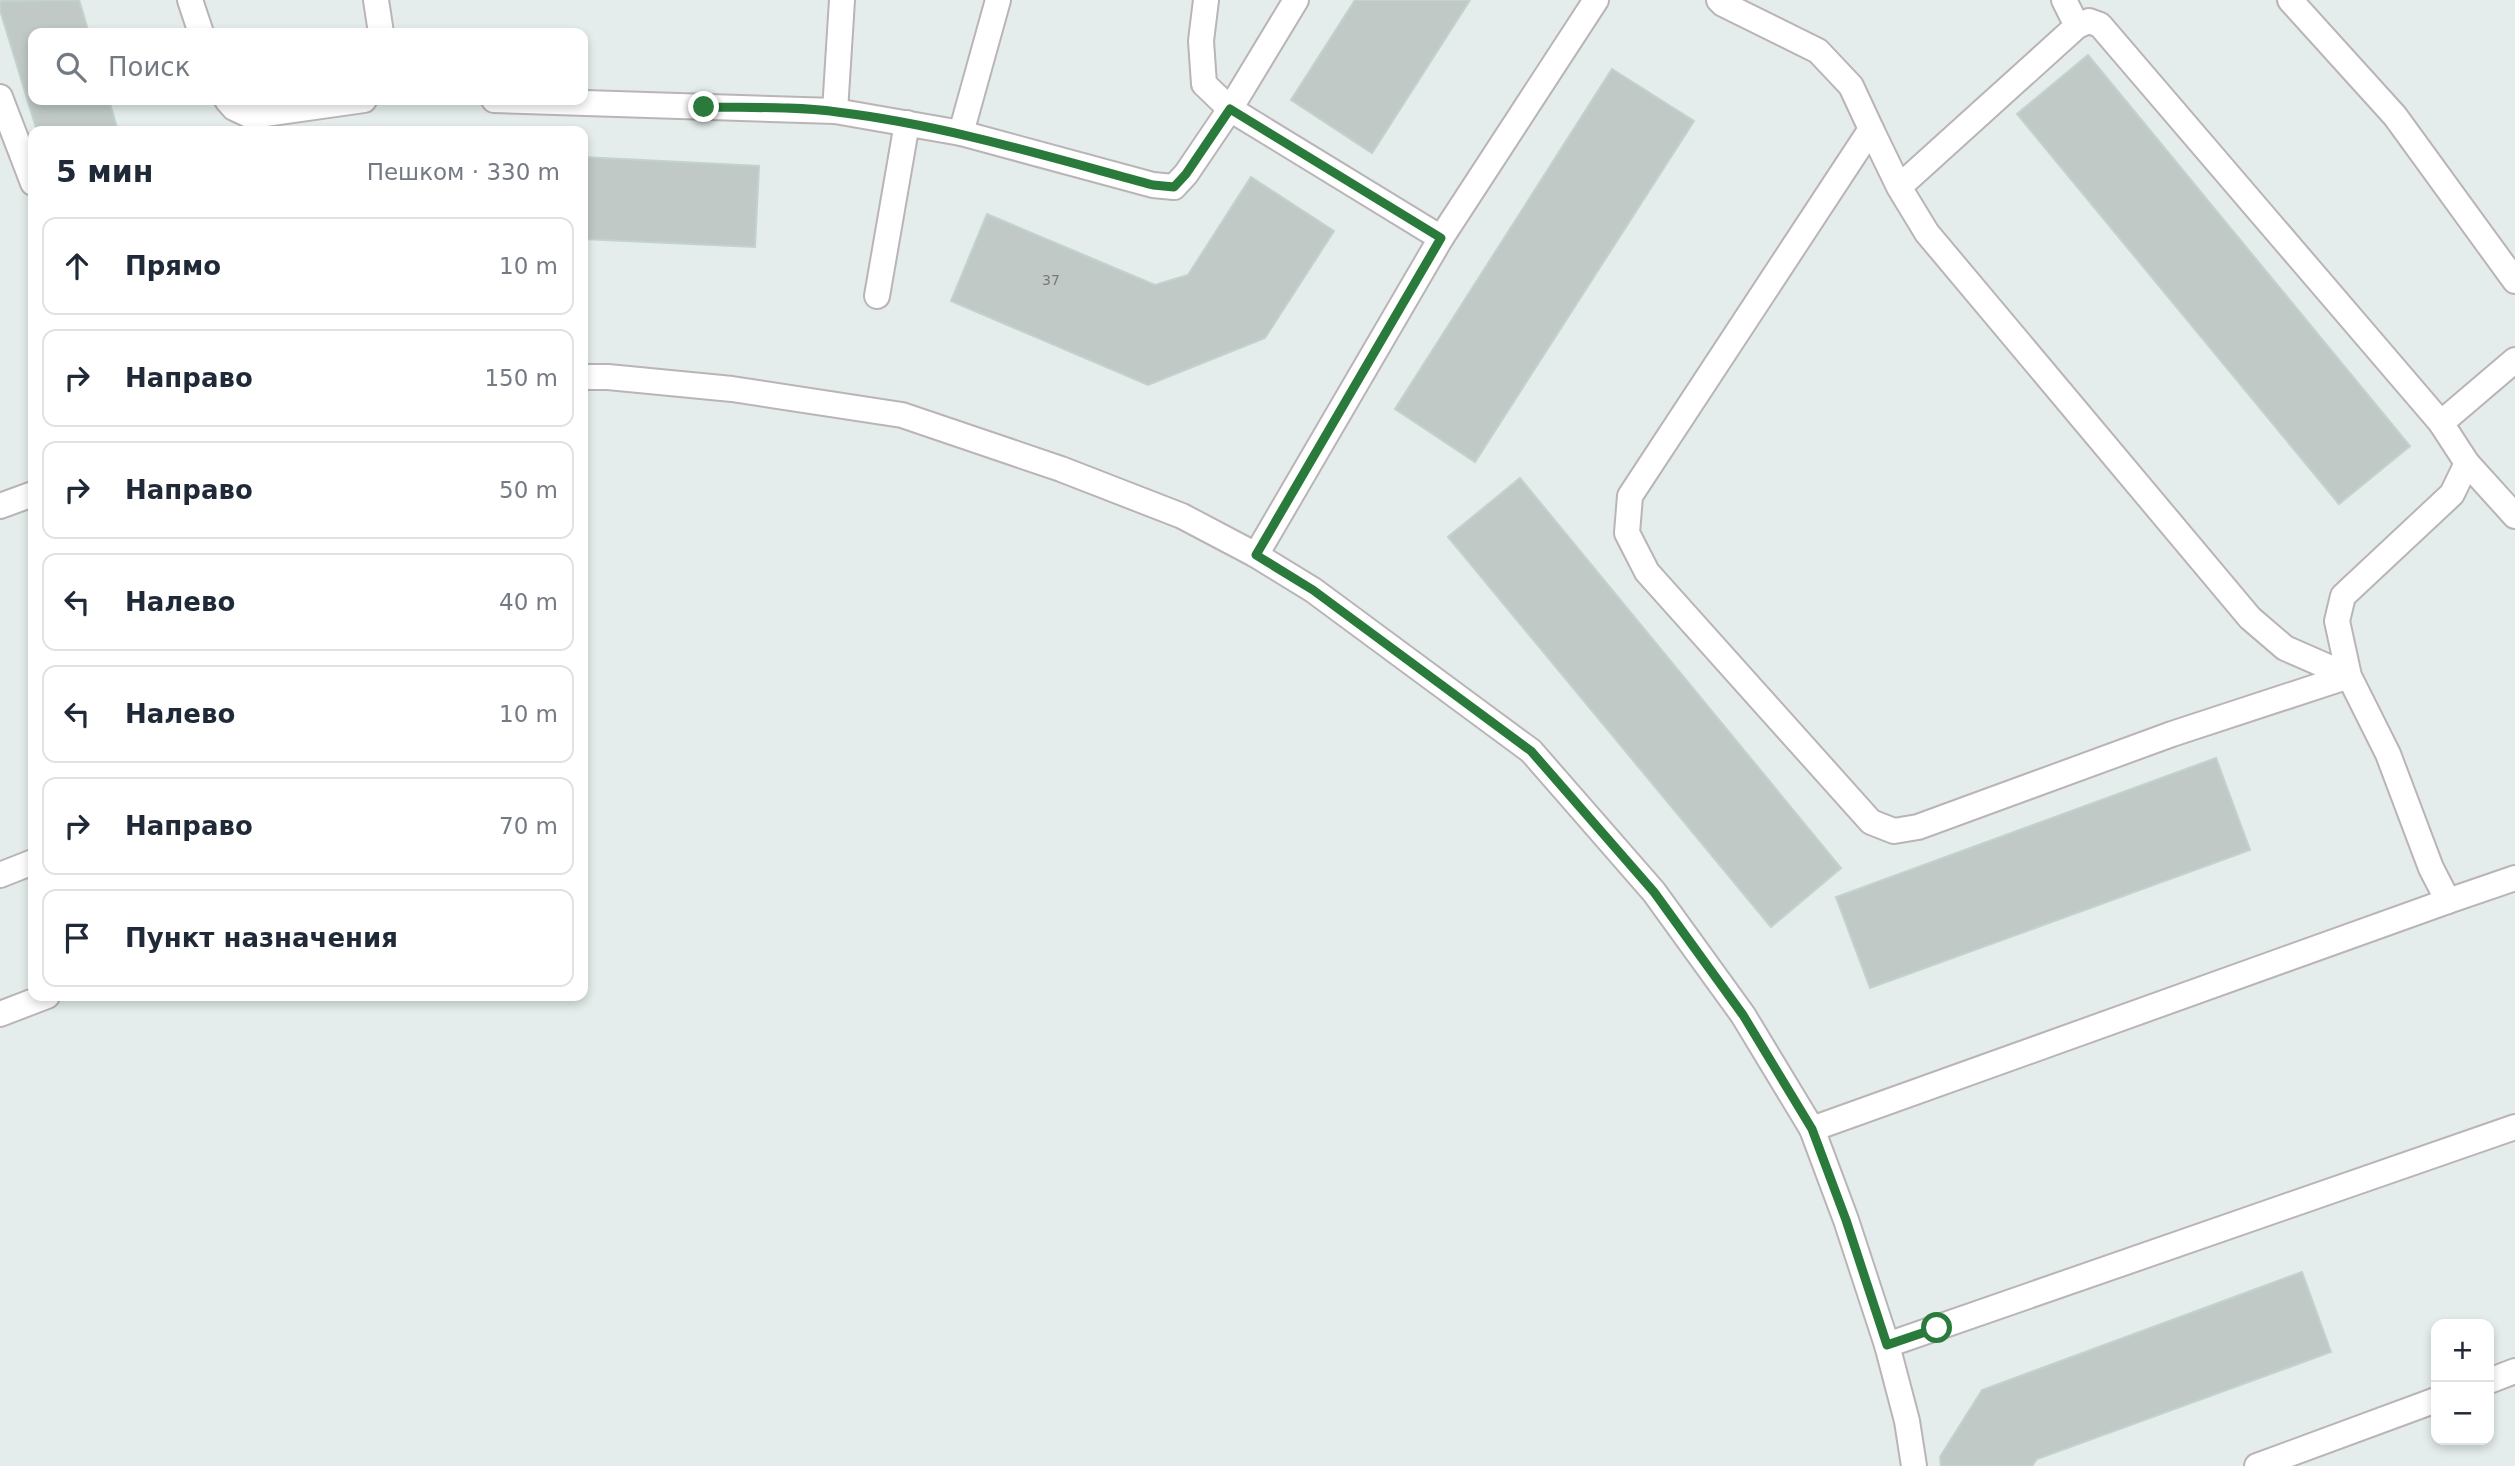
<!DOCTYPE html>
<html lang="ru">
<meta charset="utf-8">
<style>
:root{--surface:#fff;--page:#f2f2f3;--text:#1f2937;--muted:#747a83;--line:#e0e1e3}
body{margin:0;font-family:"DejaVu Sans",sans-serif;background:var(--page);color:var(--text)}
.controls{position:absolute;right:21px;bottom:21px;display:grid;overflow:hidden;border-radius:14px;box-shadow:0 4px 10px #0003}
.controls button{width:63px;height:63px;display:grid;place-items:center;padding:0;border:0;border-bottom:2px solid var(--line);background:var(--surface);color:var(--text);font:35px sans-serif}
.stop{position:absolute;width:21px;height:21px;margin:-16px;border:5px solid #2a7b3b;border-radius:50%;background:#fff}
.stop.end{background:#2a7b3b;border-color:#fff;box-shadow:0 2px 7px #0008}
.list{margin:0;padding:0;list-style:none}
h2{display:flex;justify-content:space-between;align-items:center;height:91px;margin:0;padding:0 28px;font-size:30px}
h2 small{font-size:23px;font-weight:400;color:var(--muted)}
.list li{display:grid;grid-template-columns:46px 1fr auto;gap:21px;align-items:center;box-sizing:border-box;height:98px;margin:0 14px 14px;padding:0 14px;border:2px solid var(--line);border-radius:14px}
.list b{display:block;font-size:26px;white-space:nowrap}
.list em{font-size:23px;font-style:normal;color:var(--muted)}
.icon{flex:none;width:38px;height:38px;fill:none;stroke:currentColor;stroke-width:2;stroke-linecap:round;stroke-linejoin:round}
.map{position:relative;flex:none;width:2515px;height:1466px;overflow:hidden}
.search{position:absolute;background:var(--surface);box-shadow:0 4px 10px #0003;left:28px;top:28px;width:560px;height:77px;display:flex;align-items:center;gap:18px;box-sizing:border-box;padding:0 24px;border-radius:14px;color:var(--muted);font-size:26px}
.panel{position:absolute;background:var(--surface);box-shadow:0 4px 10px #0003;left:28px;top:126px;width:560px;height:875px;border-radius:14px}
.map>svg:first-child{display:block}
.building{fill:#c0c9c6;stroke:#c2d2cc;stroke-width:2}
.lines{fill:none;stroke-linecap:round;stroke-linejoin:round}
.lane-casing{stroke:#bab4b6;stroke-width:28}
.lane{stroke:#fff;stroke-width:24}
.route{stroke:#2a7b3b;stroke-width:9}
.labels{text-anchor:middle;stroke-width:6;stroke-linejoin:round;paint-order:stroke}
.number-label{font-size:14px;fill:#7a7779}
</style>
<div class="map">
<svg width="2515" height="1466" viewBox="0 0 2515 1466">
<rect width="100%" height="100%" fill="#e4edeb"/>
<!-- building -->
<g class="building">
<polygon points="79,0 89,33 33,33 33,100 109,100 118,131 37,131 0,10 0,1"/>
<polygon points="1355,0 1470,0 1372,153 1291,100"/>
<polygon points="2088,55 2410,446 2339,504 2017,114"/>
<polygon points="1612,69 1694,121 1475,462 1395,409"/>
<polygon points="583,157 759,166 755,247 583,239"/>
<polygon points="1251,177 1334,231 1265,338 1148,385 951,301 987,214 1155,285 1188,275"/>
<polygon points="1520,478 1841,868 1771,927 1448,537"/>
<polygon points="2216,758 2250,850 1870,988 1836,897"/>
<polygon points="2302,1272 2331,1352 2037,1459 2032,1466 1941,1466 1940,1457 1982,1390"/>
</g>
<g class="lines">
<!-- lane casing -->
<g class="lane-casing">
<g id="lane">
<polyline points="190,0 201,33"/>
<polyline points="376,0 381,33"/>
<polyline points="1206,0 1201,41 1204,84 1230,109 1441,238"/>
<polyline points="1719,0 1723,4 1818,51 1851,86 1871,129"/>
<polyline points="2064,0 2077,26"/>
<polyline points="2290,0 2395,116 2515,281"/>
<polyline points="0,97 33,183"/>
<polyline points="227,100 234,108 251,116 364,100"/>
<polyline points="494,100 835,111 961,133 1153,185 1174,187 1186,174 1230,109 1296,0"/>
<polyline points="835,111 842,0"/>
<polyline points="961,133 998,0"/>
<polyline points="1899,187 2077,26 2089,21 2100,25 2441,423 2467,463 2452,494 2343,596 2337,621 2349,676 2172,734 1918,827 1894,831 1871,822 1647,572 1627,533 1630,496 1871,129 1899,187 1927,233 2250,618 2285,648 2349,676 2388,754 2431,868 2448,901 2515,878"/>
<polyline points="877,296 907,123"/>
<polyline points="583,377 608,377 732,389 902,415 1061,469 1182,516 1256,555 1313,590 1531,751 1654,892 1743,1015 1812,1129 1846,1220 1887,1345 1907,1421 1914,1466"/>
<polyline points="2441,423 2515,360"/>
<polyline points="2467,463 2515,516"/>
<polyline points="0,506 33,494"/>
<polyline points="1256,555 1441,238 1596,0"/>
<polyline points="0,875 33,862"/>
<polyline points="0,1014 47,996"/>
<polyline points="1812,1129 2448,901"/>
<polyline points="1887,1345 2515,1127"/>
<polyline points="2489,1381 2515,1371"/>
<polyline points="2257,1466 2436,1400"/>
</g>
</g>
<!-- lane -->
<use href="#lane" class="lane"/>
</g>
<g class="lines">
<!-- route -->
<path class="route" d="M704,107c43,1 89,-1 133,5 108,13 212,45 316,73l21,2 12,-13 44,-65 211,129 -185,317 57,35 218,161 123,141 89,123 69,114 34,91 41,125 50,-17"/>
</g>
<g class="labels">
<!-- number labels -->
<g class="number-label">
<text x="1051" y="285">37</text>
</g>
</g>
</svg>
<div class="controls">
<button>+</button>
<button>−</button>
</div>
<div class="stop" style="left:1937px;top:1328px"></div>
<div class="stop end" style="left:704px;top:107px"></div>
<div class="search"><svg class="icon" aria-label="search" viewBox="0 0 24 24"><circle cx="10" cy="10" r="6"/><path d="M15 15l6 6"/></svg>Поиск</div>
<section class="panel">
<h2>5 мин<small>Пешком · 330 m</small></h2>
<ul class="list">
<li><svg class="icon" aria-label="ahead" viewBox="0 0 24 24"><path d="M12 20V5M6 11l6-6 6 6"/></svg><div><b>Прямо</b></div><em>10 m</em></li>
<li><svg class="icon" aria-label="right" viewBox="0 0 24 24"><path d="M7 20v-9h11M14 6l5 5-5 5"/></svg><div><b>Направо</b></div><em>150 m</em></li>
<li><svg class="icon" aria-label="right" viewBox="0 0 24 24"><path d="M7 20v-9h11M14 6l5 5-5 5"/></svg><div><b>Направо</b></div><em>50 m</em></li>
<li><svg class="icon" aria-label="left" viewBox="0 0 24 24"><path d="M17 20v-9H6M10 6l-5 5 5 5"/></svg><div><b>Налево</b></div><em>40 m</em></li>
<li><svg class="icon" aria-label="left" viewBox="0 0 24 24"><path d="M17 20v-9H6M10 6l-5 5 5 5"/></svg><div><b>Налево</b></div><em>10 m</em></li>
<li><svg class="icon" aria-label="right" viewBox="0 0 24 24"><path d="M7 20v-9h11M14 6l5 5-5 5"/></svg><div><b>Направо</b></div><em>70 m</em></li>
<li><svg class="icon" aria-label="arrive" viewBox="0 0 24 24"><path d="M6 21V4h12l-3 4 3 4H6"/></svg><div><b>Пункт назначения</b></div></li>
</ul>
</section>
</div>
